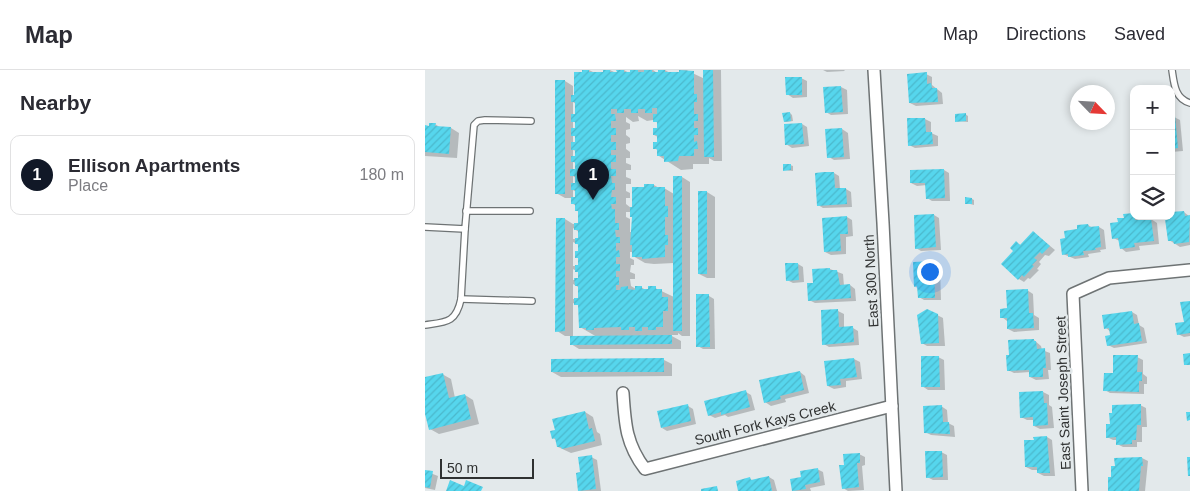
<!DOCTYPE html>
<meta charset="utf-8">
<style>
:root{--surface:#fff;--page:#f2f2f3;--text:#2b2b33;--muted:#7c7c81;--line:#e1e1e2;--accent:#111827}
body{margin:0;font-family:Arial,sans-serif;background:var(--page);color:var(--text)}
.controls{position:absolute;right:15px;top:15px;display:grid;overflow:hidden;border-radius:10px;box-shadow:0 2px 8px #0003}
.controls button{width:45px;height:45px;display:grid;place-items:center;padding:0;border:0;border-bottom:1px solid var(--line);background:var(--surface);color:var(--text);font:25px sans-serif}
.compass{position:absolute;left:645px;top:15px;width:45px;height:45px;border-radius:50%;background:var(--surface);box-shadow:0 2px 8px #0003;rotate:115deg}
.scale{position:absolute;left:15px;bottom:12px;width:94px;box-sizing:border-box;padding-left:5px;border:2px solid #2f3131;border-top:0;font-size:14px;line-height:18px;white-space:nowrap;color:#2f3131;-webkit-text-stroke:4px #e3e9eb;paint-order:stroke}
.you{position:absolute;left:504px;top:201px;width:18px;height:18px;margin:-12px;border:4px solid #fff;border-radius:50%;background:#1a73e8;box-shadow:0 0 0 8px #1a73e833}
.badge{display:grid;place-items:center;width:32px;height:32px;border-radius:50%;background:var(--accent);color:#fff;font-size:16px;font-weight:700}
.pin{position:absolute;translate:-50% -41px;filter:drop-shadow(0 1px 2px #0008)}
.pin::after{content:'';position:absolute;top:26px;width:18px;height:15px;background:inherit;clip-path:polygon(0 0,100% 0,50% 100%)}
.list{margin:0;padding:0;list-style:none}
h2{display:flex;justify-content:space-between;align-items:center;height:65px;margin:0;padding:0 20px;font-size:21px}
h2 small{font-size:16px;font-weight:400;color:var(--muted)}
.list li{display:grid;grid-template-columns:32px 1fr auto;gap:15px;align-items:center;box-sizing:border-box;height:80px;margin:0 10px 10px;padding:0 10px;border:1px solid var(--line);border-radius:10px}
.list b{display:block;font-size:19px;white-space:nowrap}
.list p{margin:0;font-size:16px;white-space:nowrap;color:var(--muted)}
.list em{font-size:16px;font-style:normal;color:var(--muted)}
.icon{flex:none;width:28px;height:28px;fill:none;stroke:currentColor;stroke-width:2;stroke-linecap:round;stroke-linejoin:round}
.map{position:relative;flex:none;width:765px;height:421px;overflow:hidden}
header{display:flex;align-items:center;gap:30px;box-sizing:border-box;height:70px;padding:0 25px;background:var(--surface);border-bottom:1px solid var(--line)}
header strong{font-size:24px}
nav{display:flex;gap:28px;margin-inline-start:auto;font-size:18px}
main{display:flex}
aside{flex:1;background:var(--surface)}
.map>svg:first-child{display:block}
.shadow{fill:#0003;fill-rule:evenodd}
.building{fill:url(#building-hatch)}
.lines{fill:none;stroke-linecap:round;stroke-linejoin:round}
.lane-casing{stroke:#6e7374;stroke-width:8}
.street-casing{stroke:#6e7374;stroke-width:14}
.lane{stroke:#fff;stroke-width:5.5}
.street{stroke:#fff;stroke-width:11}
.labels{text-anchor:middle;stroke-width:5;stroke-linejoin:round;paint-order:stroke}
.street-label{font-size:14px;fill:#2f3131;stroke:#e3e9eb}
</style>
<header>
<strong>Map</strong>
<nav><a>Map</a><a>Directions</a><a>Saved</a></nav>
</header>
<main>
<aside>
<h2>Nearby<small></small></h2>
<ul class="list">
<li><span class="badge">1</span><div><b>Ellison Apartments</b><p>Place</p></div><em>180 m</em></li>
</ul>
</aside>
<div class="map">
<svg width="765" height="421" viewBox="0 0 765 421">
<defs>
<pattern id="building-hatch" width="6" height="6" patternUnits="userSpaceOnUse" patternTransform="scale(1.25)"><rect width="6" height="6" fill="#56d6ed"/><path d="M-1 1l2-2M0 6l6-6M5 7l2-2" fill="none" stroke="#4bb8cc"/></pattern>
</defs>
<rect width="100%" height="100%" fill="#e3e9eb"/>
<!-- shadow -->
<g class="shadow">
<path d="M158,0h6l6,3h9l6,-3 6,3h2v-3h6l5,3h2v-3h22l4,3h2v-3h6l5,3h10v-3h6l19,9v-9h16l1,91h-8l-5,-3v6h-16v5l-12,1 -22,-14v-5l-5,-3 4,-5v-6l-4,-2 4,-6v-6l-5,-3 -6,1 -9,-5 1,5 -6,1 -7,-5v5l4,2v5l-4,1v5l4,3v5l-4,1v5l4,3v6h-4v5l5,2v5h-5v7l5,2v5h-5v7l4,2v5h-4v6l5,4h2l12,-20 9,-3 5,3h5l10,6 8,-17 8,5v154h-8l-4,-3v2h-8l11,6v8h-102l-8,-5v-8h-6l-8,-5 8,-112 8,5h6v-12l-3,-2v-4l-4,-3v-5h-7l-9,-5 9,-112 8,5v10h3zM148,32l3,2v12h-3zM148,51l3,2v6h-3zM148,65l3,2v6h-3zM148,80l3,1v6h-3zM148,92l3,1v7h-3zM148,106l3,2v6h-3zM148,120l3,2v6h-3zM201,142h5l2,6 -1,14h-2v-13l-4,-2zM148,158l6,4v7h-6zM148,172l6,3v21h-6zM205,182h3v4l12,7 9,1 20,-1v34l-19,-9 -8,3 -6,-4 -5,2 -5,-3 -1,-7h5v-5l-5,-2 1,-7h3v-5l-4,-2zM148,199l7,4v6l-7,1zM148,214l7,4v11h-7zM148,233l7,3v21l17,10h-24z"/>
<polygon points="398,0 419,0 420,1 402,2"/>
<polygon points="501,4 507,7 507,15 517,23 518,34 491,36 485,33"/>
<polygon points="376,8 382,11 382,27 368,28 362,24"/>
<polygon points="416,17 422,20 423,44 406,45 401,42"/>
<polygon points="365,43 367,45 368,51 362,52 360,51"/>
<polygon points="540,44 543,46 543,52 531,51"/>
<polygon points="746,47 749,47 755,50 758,81 746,82"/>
<polygon points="500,49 506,52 506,63 513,66 513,76 490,78 484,75 483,50"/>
<polygon points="10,54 16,58 26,58 34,63 32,88 0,86 0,57 5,57"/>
<polygon points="377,54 382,57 384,76 367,78 361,74"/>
<polygon points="417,59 423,63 425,89 409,90 404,87 402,61"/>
<polygon points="365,95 368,96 368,101 359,100"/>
<polygon points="519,100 524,103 525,131 507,131 502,128 502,115 492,116 486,113"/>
<polygon points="409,103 414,106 415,119 421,119 426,122 427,137 398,138 393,135"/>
<polygon points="282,122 290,127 290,208 282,208 274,204"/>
<polygon points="547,129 549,130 549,135 541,133"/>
<polygon points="759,142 765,147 765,175 755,177 744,170 747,150"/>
<polygon points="509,145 514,148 516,180 496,181 491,178"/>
<polygon points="709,146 714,147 715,151 726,149 732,153 734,174 714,176 715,180 701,182 696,178 695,171 688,168 694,153"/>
<polygon points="422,147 427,150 428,166 421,167 421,184 406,185 400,182"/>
<polygon points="663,155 668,158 674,157 679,160 681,179 675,180 676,182 663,184 664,187 650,189 638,184 641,169"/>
<polygon points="608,162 630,180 624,186 620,185 614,192 616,194 612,199 614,200 605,209 603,208 599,212 594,209 590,181 591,173 596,175"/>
<polygon points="509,192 515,196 516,230 499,230 494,227 494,218 490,216"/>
<polygon points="373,194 378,197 379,212 368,213 362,210"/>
<polygon points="405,199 418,204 419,216 425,215 430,219 431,231 390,233 384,230 389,214"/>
<polygon points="602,220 608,224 609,245 614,248 614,260 589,262 583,259 582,251 577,247"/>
<polygon points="284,226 289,229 290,279 278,279 273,276"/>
<polygon points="765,232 765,266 759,267 753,264 760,253"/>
<polygon points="397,241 413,241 419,244 419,258 428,258 433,261 434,275 404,277 399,274"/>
<polygon points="707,242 712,245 714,255 719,258 722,273 689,278 683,275 687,266 686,262 681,258"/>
<polygon points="512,245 518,248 520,276 502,276 497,273"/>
<polygon points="609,270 616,276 617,280 625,283 626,300 623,300 624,309 611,310 605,307 605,302 589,303 583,300"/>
<polygon points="513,287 519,290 520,320 503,320 497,316"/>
<polygon points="712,287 718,290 718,304 722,307 722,314 719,314 719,324 685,323 680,320 690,304"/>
<polygon points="429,289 435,292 437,309 421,311 421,317 409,319 403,316 401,292"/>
<polygon points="239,290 247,294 247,306 136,307 127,302"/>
<polygon points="375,302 380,306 384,323 360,329 361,332 346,336 340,332"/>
<polygon points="17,304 26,309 30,328 40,325 48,330 54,354 14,364 5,359 0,339 0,308"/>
<polygon points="321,322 326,325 330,340 303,347 300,345 290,348 284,345"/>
<polygon points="618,322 624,325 624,335 627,337 629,358 615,359 609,356 609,350 602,350 596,347 595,323"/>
<polygon points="715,335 721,338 722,357 717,357 717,372 712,372 712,377 698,377 692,374 692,370 688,370 682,367 686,355"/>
<polygon points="263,336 268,339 271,354 242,361 237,358"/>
<polygon points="516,336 522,340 523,353 529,356 530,367 506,365 500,362"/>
<polygon points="160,342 168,347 172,362 175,364 177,375 146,383 133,377 131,370 128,368 131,361"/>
<polygon points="622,367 627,370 630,406 619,406 613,403 613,400 607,400 601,397 610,371"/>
<polygon points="516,382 522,385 523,410 508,410 502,407"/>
<polygon points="434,384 440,387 440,395 437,396 439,420 423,421 418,418 421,396"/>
<polygon points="166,387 172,390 176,421 154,421 156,403"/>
<polygon points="717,388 723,391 720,421 685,421"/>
<polygon points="392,399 398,402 400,415 385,418 386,421 368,421 378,408"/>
<polygon points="0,401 13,406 10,420 0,418"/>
<polygon points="344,407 349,410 352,421 314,421 325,409 329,411"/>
</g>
<!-- building -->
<g class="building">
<polygon points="157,0 164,0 164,2 178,2 178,0 185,0 185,2 192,2 191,0 199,0 199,2 205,2 205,0 213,0 213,2 219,2 219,0 227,0 227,2 233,2 233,0 240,0 240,2 254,2 254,0 269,1 269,24 272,24 272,32 269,32 269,44 273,44 273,51 269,51 269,58 273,58 273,65 269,65 269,72 272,71 273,79 269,79 269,86 254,86 253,91 239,92 239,86 232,86 232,79 228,79 228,72 232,72 232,65 228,65 228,58 232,58 232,52 228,52 228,44 232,44 232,38 227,38 227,43 220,43 220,39 213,39 213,43 206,43 206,39 199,39 199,43 192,43 192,39 186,39 186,44 190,44 191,51 186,51 186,58 191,58 191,65 186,65 186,72 191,72 191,80 186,80 186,85 191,85 191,92 186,92 186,99 191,99 191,106 186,106 187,113 190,113 190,120 187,120 186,127 191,127 191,134 186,134 187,139 190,139 190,153 194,153 194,160 190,160 191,167 195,167 195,173 191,173 191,181 194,180 195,187 191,187 191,194 195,194 195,201 191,201 191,207 194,207 194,215 191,215 191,220 195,220 196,217 203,216 203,219 210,220 210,216 217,216 217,219 223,219 223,216 231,216 231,219 237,219 237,227 243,227 243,241 238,241 238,257 231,257 231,260 223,260 223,257 217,257 217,261 210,261 210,257 204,257 204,260 196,260 196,257 169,258 169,260 161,260 161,258 154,258 153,235 149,235 149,228 153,228 153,216 150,216 149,208 153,208 153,202 150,202 150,195 153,195 153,188 150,188 150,181 153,181 153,174 150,174 150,168 153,168 153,160 149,160 149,153 153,153 153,141 150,141 150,134 146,134 146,127 150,127 150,120 146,120 146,113 150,113 150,106 145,106 145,99 150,99 150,92 146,92 146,86 150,86 150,80 146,80 146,72 150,72 150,66 146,66 146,58 150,58 150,52 146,52 146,44 150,44 150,32 146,32 146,25 149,25 149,2 157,2"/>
<polygon points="278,0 288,0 289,87 279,87"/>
<polygon points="502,2 502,14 506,13 507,18 512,18 513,32 484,33 482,4"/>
<polygon points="360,7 377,7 377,25 361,25"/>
<rect x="130" y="10" width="10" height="114"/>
<polygon points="416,16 418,42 400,43 398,17"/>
<polygon points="365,42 366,51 359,52 357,43"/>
<polygon points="541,43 541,51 530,52 530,44"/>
<polygon points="746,46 750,46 753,78 746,79"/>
<polygon points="482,48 500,48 501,62 507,62 508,74 483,76"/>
<polygon points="4,53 11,53 10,56 26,57 24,84 0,82 0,55 4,56"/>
<polygon points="377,53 379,74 360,75 359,54"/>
<polygon points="417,58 419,87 402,88 400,59"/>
<polygon points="358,94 366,94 366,100 358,101"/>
<polygon points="519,99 520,128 501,129 500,113 485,113 485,100"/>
<polygon points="399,102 409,102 410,118 421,118 422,134 392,136 390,103"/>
<rect x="248" y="106" width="9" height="155"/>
<polygon points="219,114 229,114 229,117 240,117 240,136 243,136 243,147 240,147 240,165 243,165 243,175 240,175 240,187 217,189 217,187 207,187 207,175 205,175 207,147 205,147 205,137 207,137 207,117 219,117"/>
<rect x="273" y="121" width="9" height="83"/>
<polygon points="540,127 547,128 547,134 540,134"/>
<polygon points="759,141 760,146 765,145 764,172 749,174 748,171 743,171 740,149 745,149 746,142"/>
<polygon points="709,143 710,150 726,148 729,171 709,173 710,177 695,179 693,168 687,169 685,153 693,152 692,148 699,148 698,144"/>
<polygon points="509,144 511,177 490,179 489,145"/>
<polygon points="422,146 423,164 415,164 416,181 399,182 397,148"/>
<polygon points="131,148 140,148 140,261 130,262"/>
<polygon points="663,154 664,157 674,156 676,177 670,178 671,180 658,181 659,185 643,187 643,184 637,185 635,169 640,168 639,161 652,159 652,155"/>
<polygon points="608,161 625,176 617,184 615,182 609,188 612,190 607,195 609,196 599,207 597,205 593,210 576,194 588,181 585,178 591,171 595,175"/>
<polygon points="509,191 510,228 493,228 492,216 489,217 488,192"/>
<polygon points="360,193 373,193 374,210 361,211"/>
<polygon points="405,198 405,200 412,200 415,215 425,214 426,228 383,231 382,213 388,213 387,199"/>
<polygon points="603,219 604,243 608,243 609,258 582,259 582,248 575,248 575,239 582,238 581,220"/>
<polygon points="271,224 284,224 285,277 271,277"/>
<polygon points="765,231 765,263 752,265 750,253 759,252 755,232"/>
<polygon points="413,239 414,257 428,256 429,272 397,275 396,240"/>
<polygon points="502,239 513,244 514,273 496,274 492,245"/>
<polygon points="707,241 709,254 714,253 717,271 682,276 680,266 685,265 684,258 679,259 677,245"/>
<polygon points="247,265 247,274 145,275 145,266"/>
<polygon points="609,269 609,271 611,271 612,279 620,278 621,298 618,298 618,307 604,307 604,300 582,301 581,285 584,285 583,270"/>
<polygon points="765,283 765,295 759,295 758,284"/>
<polygon points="688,285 713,285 712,302 717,302 717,311 714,311 714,322 678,321 679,303 688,303"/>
<polygon points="496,286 514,286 515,317 496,317"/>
<polygon points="239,288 239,302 126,302 126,289"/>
<polygon points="429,288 432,307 415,309 416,315 402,316 399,291"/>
<polygon points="375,301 379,320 355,326 356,329 339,333 334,310"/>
<polygon points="18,303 24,328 40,324 46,349 4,360 0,344 0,307"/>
<polygon points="321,320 325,337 296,345 296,342 283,346 279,331"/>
<polygon points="618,321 619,333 622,333 623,355 608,356 608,347 595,348 594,322"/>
<polygon points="263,334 266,351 236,358 232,341"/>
<polygon points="716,334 716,355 712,355 711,370 707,370 707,374 691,375 691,367 681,368 681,354 685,354 684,343 687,343 687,335"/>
<polygon points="517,335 518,352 524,352 525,364 499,363 498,336"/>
<polygon points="160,341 164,359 167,358 170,371 137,379 136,377 132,377 130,368 127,369 125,361 130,360 127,349"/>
<polygon points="761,342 765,342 765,350 762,351"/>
<polygon points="622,366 625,403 612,403 612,397 600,397 599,370 609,370 608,367"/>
<polygon points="500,381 517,381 518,407 501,408"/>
<polygon points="435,383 435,393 432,393 434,417 417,419 414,395 419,395 418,384"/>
<polygon points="167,385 171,419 153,421 151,403 155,402 153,387"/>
<polygon points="717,387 718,396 716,396 714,421 683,421 683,407 686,407 686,396 690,396 689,388"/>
<polygon points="762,387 765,387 765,406 763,406"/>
<polygon points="393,398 395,412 380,415 381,419 367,421 365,409 376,407 375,401"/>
<polygon points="0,400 8,401 5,418 0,417"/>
<polygon points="344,406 347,421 313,421 311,411 325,407 326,410"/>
<polygon points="25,410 39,416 41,410 58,417 56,421 21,421"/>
<polygon points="292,416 293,421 276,421 276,419"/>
</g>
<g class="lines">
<!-- lane casing -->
<g class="lane-casing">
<g id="lane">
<path d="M747,0c2,14 3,29 18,33"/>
<polyline points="41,141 105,141"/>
<polyline points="0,157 40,159 49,55 53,51 60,50 106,51"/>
<polyline points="36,229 107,231"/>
<path d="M0,255c21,-3 31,-2 36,-26l4,-70"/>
</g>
</g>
<!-- street casing -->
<g class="street-casing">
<g id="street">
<polyline points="449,0 458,153 471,421"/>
<path d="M198,323c2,31 3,51 22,76l247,-63"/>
<polyline points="657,421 648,224 684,208 765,200"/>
</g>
</g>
<!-- lane -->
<use href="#lane" class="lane"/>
<!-- street -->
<use href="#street" class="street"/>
</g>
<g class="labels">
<!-- street labels -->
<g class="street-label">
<text transform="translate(446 211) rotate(-93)" y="5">East 300 North</text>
<text transform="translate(638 323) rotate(-92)" y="5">East Saint Joseph Street</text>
<text transform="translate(340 353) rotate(-14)" y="5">South Fork Kays Creek</text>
</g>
</g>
</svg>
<div class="controls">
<button>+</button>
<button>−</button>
<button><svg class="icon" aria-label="layers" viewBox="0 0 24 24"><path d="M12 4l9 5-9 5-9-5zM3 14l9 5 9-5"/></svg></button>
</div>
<svg class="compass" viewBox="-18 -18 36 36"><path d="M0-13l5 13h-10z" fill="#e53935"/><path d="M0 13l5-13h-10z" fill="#7c7c81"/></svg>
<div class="scale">50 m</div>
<div class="you"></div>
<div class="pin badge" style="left:168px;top:130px">1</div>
</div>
</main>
